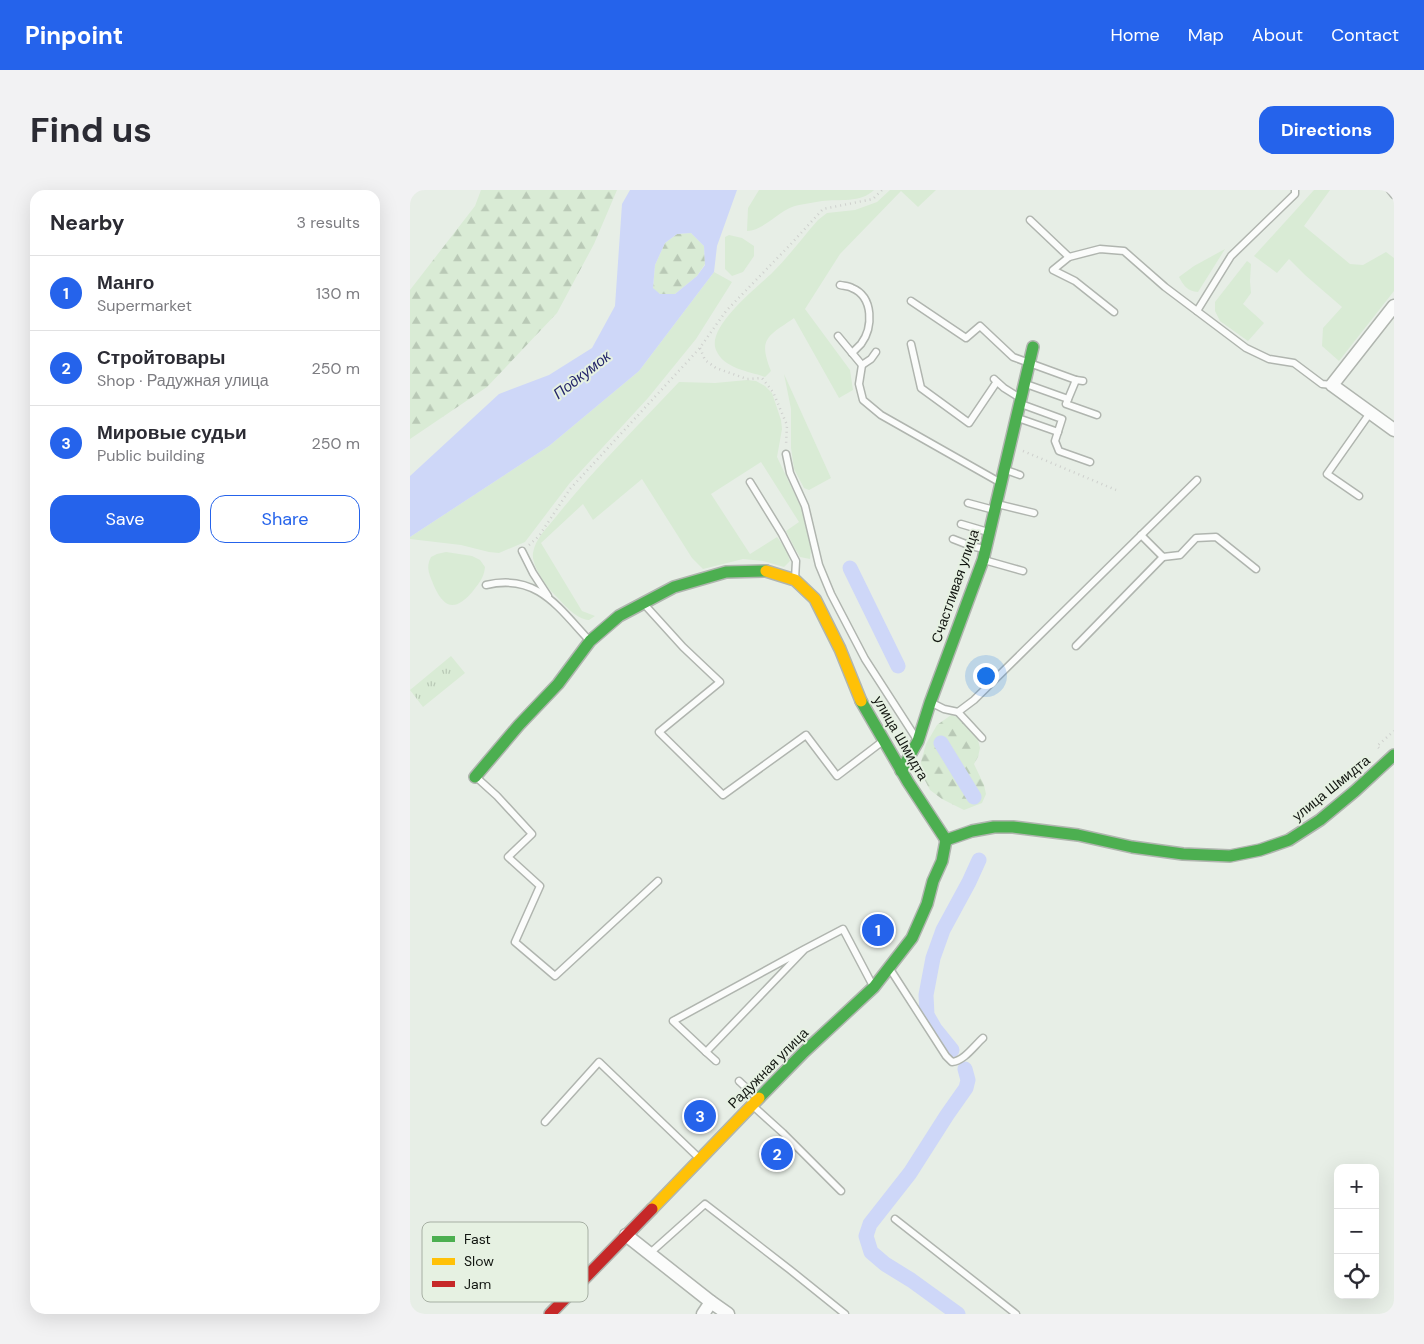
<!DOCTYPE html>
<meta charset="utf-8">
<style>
:root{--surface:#fff;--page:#f2f2f3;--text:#2b2b33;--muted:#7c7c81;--line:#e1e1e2;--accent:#2563eb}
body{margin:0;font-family:"DM Sans",sans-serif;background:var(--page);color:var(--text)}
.controls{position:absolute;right:15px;bottom:15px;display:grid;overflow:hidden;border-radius:10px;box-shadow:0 5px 20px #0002}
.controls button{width:45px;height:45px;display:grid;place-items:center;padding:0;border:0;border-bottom:1px solid var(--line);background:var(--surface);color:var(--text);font:25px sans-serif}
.you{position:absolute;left:575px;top:485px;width:18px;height:18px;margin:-12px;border:4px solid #fff;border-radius:50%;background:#1a73e8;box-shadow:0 0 0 8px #1a73e833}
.badge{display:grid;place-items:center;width:32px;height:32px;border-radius:50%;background:var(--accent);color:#fff;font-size:16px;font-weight:700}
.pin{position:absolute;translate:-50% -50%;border:2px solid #fff;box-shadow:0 1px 5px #0006}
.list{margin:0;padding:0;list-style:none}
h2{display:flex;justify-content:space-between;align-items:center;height:65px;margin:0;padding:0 20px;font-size:21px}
h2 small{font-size:16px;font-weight:400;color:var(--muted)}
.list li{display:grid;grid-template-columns:32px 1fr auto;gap:15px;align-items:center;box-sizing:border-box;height:75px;padding:0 20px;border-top:1px solid var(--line)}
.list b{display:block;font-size:19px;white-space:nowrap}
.list p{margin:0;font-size:16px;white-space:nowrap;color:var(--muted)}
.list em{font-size:16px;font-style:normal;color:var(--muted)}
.actions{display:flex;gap:10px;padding:15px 20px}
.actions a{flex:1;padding:11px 0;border:1px solid var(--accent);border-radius:15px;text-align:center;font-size:18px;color:var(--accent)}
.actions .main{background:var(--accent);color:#fff}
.icon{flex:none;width:28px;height:28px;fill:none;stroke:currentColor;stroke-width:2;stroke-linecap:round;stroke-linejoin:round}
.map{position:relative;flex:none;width:984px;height:1124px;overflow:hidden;border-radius:15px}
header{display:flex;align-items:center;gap:30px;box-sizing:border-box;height:70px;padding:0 25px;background:var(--accent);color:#fff}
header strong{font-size:24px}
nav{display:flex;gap:28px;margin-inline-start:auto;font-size:18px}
.intro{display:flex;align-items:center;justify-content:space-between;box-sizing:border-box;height:120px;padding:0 30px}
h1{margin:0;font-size:35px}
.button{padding:12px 22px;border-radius:15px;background:var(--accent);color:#fff;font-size:18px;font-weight:700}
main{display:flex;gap:30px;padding:0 30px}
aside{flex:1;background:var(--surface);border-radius:15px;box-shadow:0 5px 20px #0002}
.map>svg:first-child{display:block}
.green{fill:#d9ebd5}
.forest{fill:url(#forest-firs)}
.park{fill:url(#park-tufts)}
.water{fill:#ced7f8;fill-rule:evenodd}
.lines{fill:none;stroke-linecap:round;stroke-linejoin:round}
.canal{stroke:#ced7f8;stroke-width:15}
.lane-casing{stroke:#b0b5af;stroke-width:9}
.street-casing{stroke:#b0b5af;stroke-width:15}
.fast-casing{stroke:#b0b5af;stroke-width:14}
.slow-casing{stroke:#b0b5af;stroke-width:14}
.jam-casing{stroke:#b0b5af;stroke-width:14}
.path{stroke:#ced0cd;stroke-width:2.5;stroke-dasharray:1 4;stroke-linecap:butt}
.lane{stroke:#fbfcfb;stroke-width:6}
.street{stroke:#fbfcfb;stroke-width:12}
.fast{stroke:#4caf50;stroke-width:11}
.slow{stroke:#ffc107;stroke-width:11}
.jam{stroke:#c62828;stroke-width:11}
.labels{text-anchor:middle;stroke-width:4;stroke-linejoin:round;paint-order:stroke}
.street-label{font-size:14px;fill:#121611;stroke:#e6f1e2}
.water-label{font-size:15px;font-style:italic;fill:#24266a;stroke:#e6f1e2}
.key{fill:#e6f1e2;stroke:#a6afa3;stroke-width:1}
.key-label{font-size:14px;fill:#121611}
</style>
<header>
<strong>Pinpoint</strong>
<nav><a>Home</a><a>Map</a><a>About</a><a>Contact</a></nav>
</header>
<div class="intro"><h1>Find us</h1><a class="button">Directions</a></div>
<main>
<aside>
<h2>Nearby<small>3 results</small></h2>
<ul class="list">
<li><span class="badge">1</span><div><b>Манго</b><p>Supermarket</p></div><em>130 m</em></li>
<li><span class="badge">2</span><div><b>Стройтовары</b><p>Shop · Радужная улица</p></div><em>250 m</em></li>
<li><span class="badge">3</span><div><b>Мировые судьи</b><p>Public building</p></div><em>250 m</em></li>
</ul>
<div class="actions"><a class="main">Save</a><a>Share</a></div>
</aside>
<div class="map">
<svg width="984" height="1124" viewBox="0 0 984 1124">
<defs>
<pattern id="forest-firs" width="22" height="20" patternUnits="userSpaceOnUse" patternTransform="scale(1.25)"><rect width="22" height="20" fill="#d9ebd5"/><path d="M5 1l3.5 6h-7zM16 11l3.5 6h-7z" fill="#b9c9b6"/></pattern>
<pattern id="park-tufts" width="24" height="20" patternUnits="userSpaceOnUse" patternTransform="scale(1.25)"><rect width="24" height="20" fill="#d9ebd5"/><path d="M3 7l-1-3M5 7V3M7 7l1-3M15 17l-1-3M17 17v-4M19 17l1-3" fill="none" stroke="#b9c9b6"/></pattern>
</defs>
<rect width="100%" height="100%" fill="#e7eee6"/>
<!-- green -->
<g class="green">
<path d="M349,0h115c-13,13 -35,9 -52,11 -8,1 -15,3 -23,4 -19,3 -33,25 -52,26l1,-23z"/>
<path d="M480,0h46l-18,17 -17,-16 -61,63 -35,55 45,61 3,20 -14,8 -45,-80c-27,19 -36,20 -23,53l-6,6c-16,-6 -41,-8 -49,-27 -10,-23 42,-63 57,-78 16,-16 30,-35 45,-52l9,-7 28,-3 22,-8z"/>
<polygon points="904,0 920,0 894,36 940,74 953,75 976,62 984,68 984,101 929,171 912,156 913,138 932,117 895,85 879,69 867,83 844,66"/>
<polygon points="319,45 332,48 344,56 344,66 333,82 322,86 315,79 315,47"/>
<path d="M815,59l-27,43c-11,-1 -14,-6 -19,-15l15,-11z"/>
<polygon points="837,71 841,74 840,91 841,103 833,114 854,133 838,151 810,131 805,121 805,112"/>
<polygon points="304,82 322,92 286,149 238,208 159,294 115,352 89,363 79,362 51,355 0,349 0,347 139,256 229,181"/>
<polygon points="374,184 421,288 399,300 394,298 384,279 381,258 381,219"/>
<path d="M337,190l9,1 9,5 7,7 9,27 1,9 -5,28 24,50 10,42 -1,10 -10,-2 -6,-10 -8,-16 13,-9 -38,-60 -50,32 39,60 27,-17 9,12 4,12 -6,6 -21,-6 -20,-2 -40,10 -11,-11 -50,-79 -49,41 -10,-16 -42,39 41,68 13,5 -6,4c-14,-1 -26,-17 -36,-27 -8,-8 -22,-29 -20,-40 2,-14 14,-25 22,-35 38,-48 82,-91 124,-136l36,1z"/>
<path d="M36,362l26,4 8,4 5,7c-1,11 -6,16 -12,24 -17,20 -28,19 -39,-5 -4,-11 -9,-18 -3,-29l6,-3z"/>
</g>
<!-- forest -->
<g class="forest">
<polygon points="71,0 207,0 184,54 147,123 77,197 0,249 0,100 65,16"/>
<polygon points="281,43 294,56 295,74 287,86 265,104 250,104 243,99 245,75 255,53 267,44"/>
<polygon points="541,525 553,529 567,546 570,558 568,567 564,574 574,595 576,604 572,613 554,620 532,609 520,600 509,579 516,554 527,535"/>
</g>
<!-- park -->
<polygon class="park" points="41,466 55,483 13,517 0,500"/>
<!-- water -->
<path class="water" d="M220,0h107l-20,56 -3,26 -75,99 -90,75 -139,91v-61l89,-82 50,-19 43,-27 23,-42 7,-102zM281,43l13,13 1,19 -8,11 -22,18h-15l-7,-6 2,-23 10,-22 12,-9z"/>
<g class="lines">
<!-- canal -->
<g class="canal">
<polyline points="440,378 488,476"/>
<polyline points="531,553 564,607"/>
<polyline points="542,860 525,839 517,825 516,805 523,768 533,740 559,692 569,670"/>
<polyline points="548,1124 501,1090 475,1074 461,1062 456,1046 460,1034 500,983 537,925 556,898 558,890 555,879"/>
</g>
<!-- lane casing -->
<g class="lane-casing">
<g id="lane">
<polyline points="980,0 984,5"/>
<polyline points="620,30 659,67 690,59 714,61 755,97 836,158 859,169 884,173 912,194 922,195"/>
<polyline points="659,67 643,80 665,91 704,122"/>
<path d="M430,95c4,1 9,1 12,3 22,9 21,40 9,56 -3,3 -6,6 -9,9"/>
<polyline points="501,111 556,148 570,136 603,167 666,190 656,214 687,225"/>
<polyline points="787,121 821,66 885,4 885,0"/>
<polyline points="428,146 452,175 449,194 453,210 471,225 591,293"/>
<polyline points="501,154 511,198 559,233 586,193"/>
<polyline points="452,175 461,169 466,162"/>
<polyline points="584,189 594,198 610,208"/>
<polyline points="666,190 673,191"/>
<polyline points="616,194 658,209"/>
<polyline points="611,214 652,229 645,251 649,261 680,272"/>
<polyline points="608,228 648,242"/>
<polyline points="376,264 380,283 395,316 409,375 421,404 455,469 506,548"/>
<polyline points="596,280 610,285"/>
<polyline points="340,292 372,344 386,371 385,389"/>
<polyline points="949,306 917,284 960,223"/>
<polyline points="558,313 584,320"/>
<polyline points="587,314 624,323"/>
<polyline points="551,334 578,342"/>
<polyline points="731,345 753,367 770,365 786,348 806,347 846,379"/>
<polyline points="543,349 561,356 574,359"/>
<polyline points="112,361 123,383 138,406"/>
<polyline points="574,370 613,381"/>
<path d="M76,395c51,-12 72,22 103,55"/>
<polyline points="234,414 273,457 310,492 249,542 313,605 396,545 427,586 473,551"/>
<polyline points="666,456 753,367"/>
<polyline points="522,513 534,519 548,522 564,510 787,290"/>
<polyline points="548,522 572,548"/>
<polyline points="66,587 87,606 122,644 98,667 130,696 105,752 145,786 248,691"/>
<polyline points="395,759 263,831 296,862 395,759 433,739 463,796"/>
<path d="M480,779l56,87 6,6c12,-1 22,-16 31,-24"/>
<polyline points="296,862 306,871"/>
<polyline points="329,891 348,909"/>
<polyline points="343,916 373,943 431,1001"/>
<polyline points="135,932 189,872 289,968"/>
<polyline points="485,1029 606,1124"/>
<polyline points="239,1064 295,1014 379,1079 435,1124"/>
</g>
</g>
<!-- street casing -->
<g class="street-casing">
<g id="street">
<polyline points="984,116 922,195 984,240"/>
<polyline points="216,1045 301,1112 318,1124"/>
<polyline points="293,1124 301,1112"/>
</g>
</g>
<!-- fast casing -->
<g class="fast-casing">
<g id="fast">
<polyline points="451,511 498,592 536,650"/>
<polyline points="491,581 508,551 520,513 573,370 623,157"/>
<polyline points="65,587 109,535 148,494 180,451 209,426 264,397 316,382 356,381"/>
<polyline points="536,650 562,641 584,637 603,637 668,645 722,657 773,664 820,666 850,660 879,650 910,630 945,601 984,565"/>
<polyline points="349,908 394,862 464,797 502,748 517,714 523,691 532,671 536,650"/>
</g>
</g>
<!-- slow casing -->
<g class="slow-casing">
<g id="slow">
<polyline points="356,381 385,390 405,409 430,459 451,511"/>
<polyline points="242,1019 349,908"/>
</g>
</g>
<!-- jam casing -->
<g class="jam-casing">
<polyline id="jam" points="140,1124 242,1019"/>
</g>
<!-- path -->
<g class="path">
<polyline points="290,158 295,170 306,178 337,189 352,188 363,202 377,235 376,255"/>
<polyline points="613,261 706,300"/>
<polyline points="119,355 129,346 160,299 289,159 316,121 380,55 413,19 463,9 472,0"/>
<polyline points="969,558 967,556 984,541"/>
</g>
<!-- lane -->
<use href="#lane" class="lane"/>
<!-- street -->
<use href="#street" class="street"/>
<!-- fast -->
<use href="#fast" class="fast"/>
<!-- slow -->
<use href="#slow" class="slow"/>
<!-- jam -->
<use href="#jam" class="jam"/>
</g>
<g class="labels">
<!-- street labels -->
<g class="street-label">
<text transform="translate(545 396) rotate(-71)" y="5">Счастливая улица</text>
<text transform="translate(491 548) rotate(60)" y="5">улица Шмидта</text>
<text transform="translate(921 598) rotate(-39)" y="5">улица Шмидта</text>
<text transform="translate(358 878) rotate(-45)" y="5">Радужная улица</text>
</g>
<!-- water labels -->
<g class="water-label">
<text transform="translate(172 185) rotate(-38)" y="5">Подкумок</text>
</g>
</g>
<!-- legend -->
<rect x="12" y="1032" width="166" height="80" rx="8" class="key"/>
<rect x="22" y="1046" width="23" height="6" fill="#4caf50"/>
<rect x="22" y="1068" width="23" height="7" fill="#ffc107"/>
<rect x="22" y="1091" width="23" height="6" fill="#c62828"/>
<g class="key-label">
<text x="54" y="1054">Fast</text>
<text x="54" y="1076">Slow</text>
<text x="54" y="1099">Jam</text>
</g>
</svg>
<div class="controls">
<button>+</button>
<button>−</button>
<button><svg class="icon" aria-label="locate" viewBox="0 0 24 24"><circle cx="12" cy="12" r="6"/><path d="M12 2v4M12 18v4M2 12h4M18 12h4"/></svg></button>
</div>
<div class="you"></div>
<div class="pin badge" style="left:468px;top:740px">1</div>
<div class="pin badge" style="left:367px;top:964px">2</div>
<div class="pin badge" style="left:290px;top:926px">3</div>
</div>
</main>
